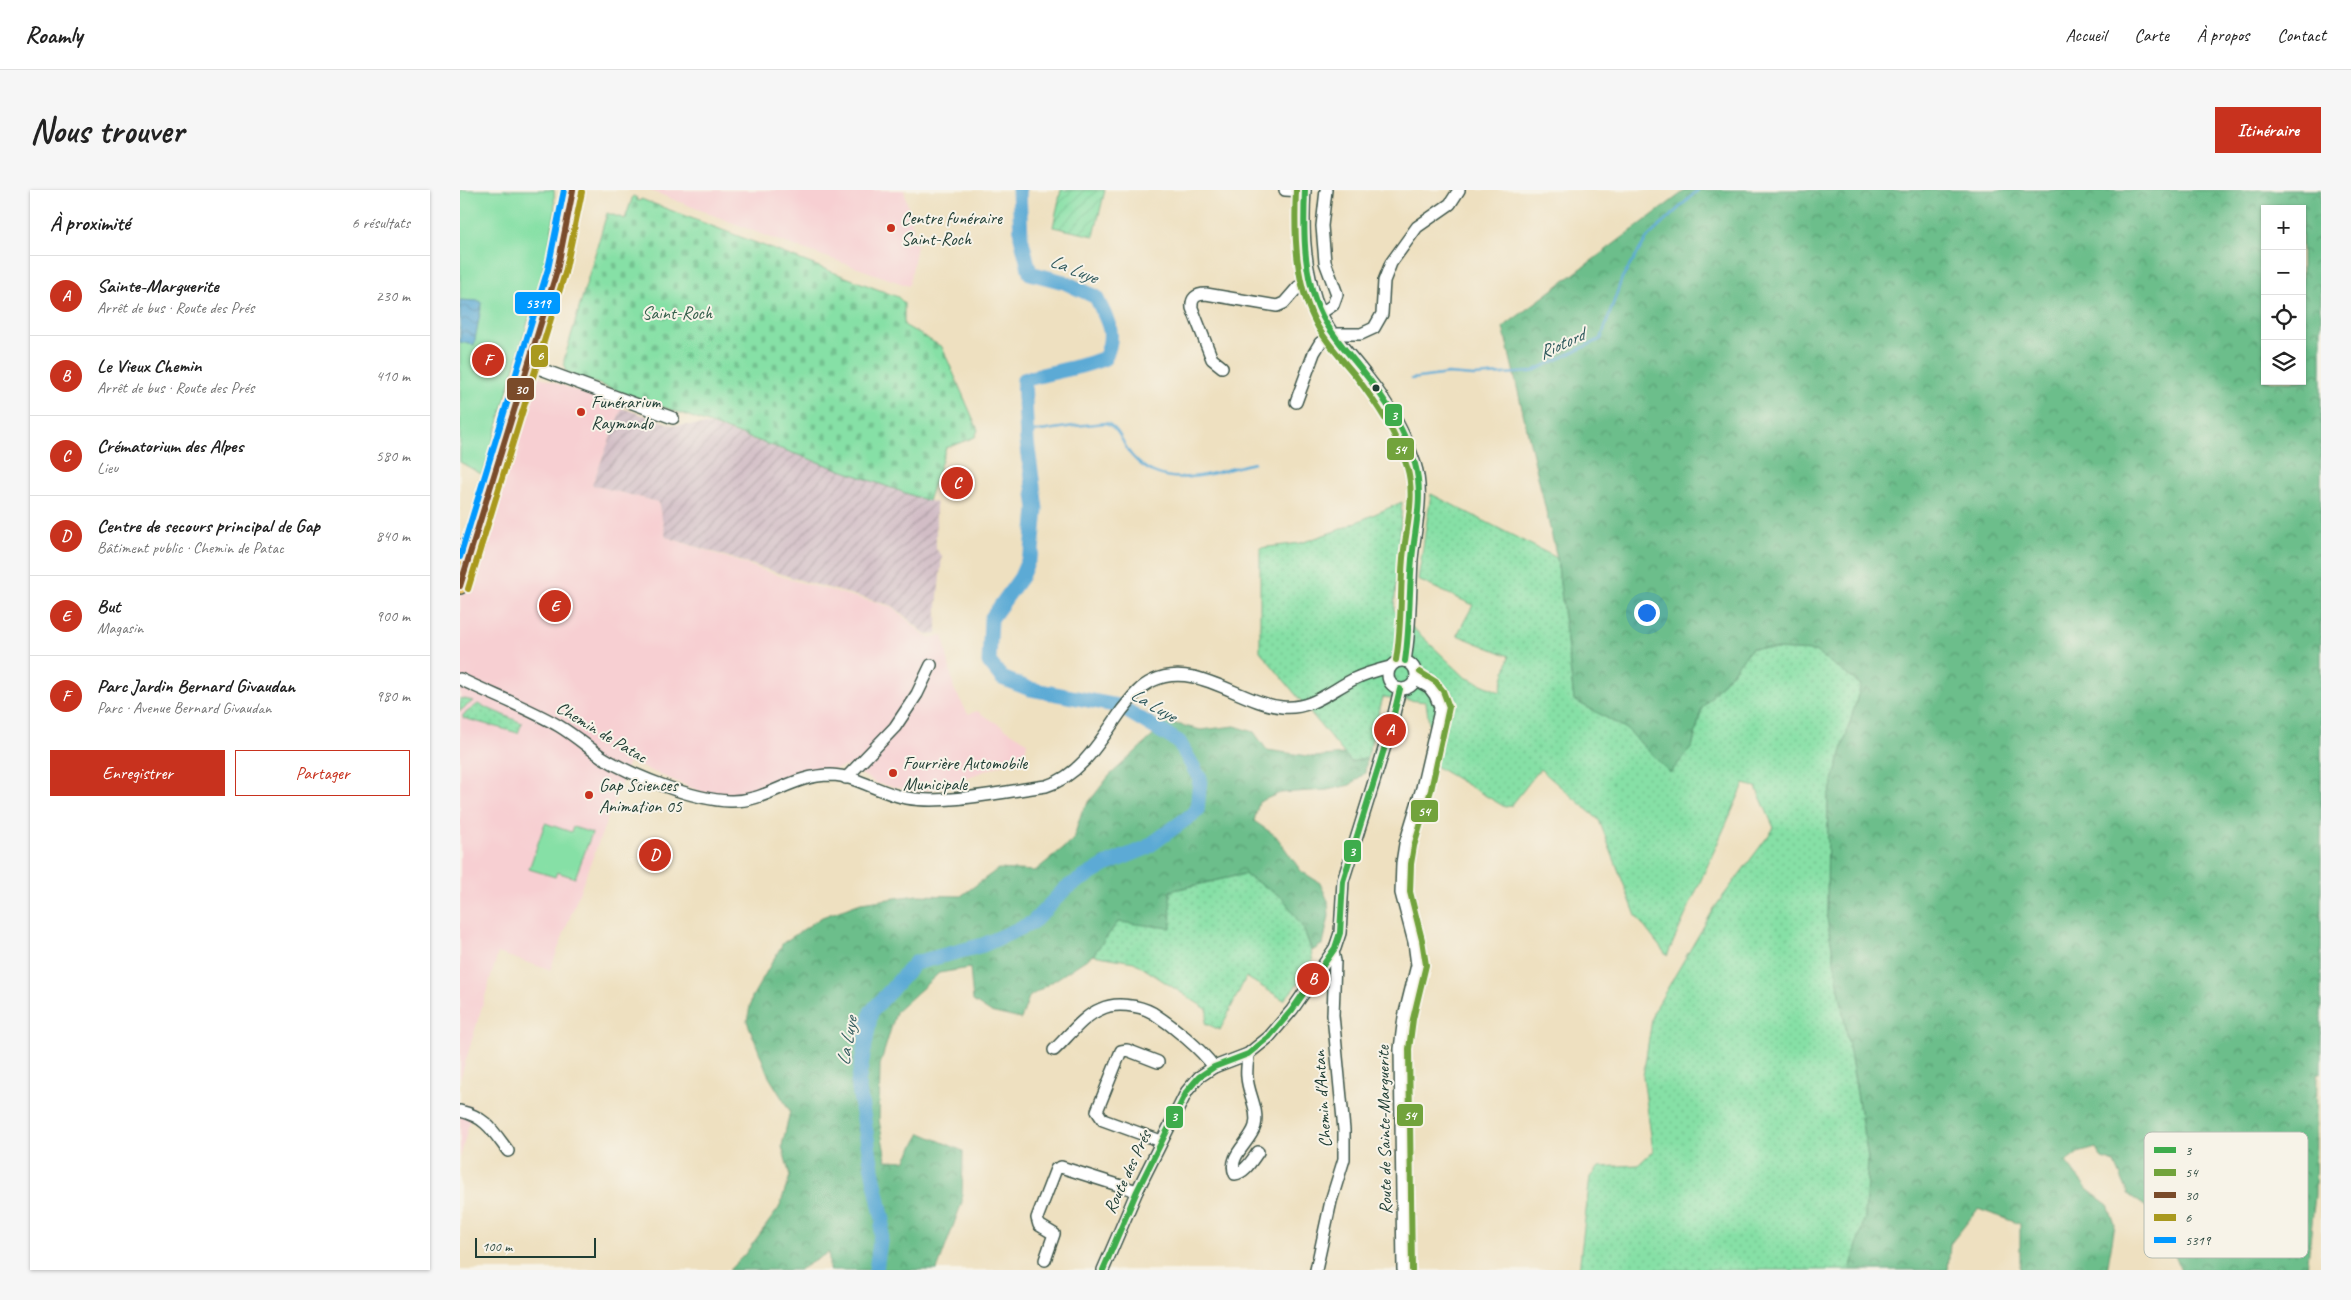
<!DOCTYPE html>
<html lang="fr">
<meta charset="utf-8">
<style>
:root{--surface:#fff;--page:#f6f6f6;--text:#222;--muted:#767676;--line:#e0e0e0;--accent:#c8321e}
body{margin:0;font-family:Caveat,sans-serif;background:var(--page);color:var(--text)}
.controls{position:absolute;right:15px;top:15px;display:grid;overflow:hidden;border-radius:0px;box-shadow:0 1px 4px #0004}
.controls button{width:45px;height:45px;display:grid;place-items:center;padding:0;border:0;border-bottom:1px solid var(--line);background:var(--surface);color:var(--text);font:25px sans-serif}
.scale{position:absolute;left:15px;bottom:12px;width:121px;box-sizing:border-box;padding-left:5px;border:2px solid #1f3d34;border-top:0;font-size:14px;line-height:18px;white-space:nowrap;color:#1f3d34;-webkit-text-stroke:4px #f7f3e8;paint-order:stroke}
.you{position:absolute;left:1186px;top:422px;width:18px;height:18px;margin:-12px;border:4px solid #fff;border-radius:50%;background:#1a73e8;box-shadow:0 0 0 8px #1a73e833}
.badge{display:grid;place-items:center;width:32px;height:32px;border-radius:50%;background:var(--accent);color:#fff;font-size:16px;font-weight:700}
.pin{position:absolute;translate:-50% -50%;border:2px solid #fff;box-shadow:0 1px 5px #0006}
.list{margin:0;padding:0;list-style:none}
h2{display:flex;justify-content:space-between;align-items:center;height:65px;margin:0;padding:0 20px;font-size:21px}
h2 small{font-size:16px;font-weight:400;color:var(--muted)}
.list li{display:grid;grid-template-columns:32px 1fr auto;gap:15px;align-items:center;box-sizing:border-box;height:80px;padding:0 20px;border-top:1px solid var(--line)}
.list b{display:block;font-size:19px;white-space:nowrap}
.list p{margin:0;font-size:16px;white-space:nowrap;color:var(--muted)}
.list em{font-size:16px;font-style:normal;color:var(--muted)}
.actions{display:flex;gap:10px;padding:15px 20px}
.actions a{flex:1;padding:11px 0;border:1px solid var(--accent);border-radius:0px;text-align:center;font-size:18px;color:var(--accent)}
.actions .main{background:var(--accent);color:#fff}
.icon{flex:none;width:28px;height:28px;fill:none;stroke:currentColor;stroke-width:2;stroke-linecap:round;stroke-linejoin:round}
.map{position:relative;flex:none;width:1861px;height:1080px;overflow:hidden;border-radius:0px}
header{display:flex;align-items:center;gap:30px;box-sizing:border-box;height:70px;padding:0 25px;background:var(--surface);border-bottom:1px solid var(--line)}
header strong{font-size:24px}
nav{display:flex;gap:28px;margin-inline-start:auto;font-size:18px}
.intro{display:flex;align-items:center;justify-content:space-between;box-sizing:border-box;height:120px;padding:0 30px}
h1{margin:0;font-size:35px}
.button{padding:12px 22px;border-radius:0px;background:var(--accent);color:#fff;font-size:18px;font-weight:700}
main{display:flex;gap:30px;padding:0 30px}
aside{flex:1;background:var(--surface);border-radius:0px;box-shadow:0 1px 4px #0004}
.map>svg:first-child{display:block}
.built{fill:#f7cfd2}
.industrial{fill:url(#industrial-furrows)}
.grass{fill:url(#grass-dots);stroke:#528e6d}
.forest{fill:url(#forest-crowns);stroke:#467e60;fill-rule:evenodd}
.cemetery{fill:url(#cemetery-stones);stroke:#528e6d}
.park{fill:#86e0a6;stroke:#528e6d}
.garden{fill:url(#garden-furrows);stroke:#528e6d}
.water{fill:url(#water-waves);stroke:#3d7484}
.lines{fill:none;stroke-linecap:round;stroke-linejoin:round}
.stream{stroke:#5baad5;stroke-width:2.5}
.river{stroke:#5baad5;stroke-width:15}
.minor-casing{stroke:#3e5549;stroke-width:14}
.major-casing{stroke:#3e5549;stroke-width:18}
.minor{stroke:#fff;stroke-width:11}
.major{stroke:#f0c469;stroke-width:15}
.bus-1-casing{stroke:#f7f3e8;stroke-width:10}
.bus-2-casing{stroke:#f7f3e8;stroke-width:10}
.bus-3-casing{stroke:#f7f3e8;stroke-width:10}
.bus-4-casing{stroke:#f7f3e8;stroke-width:10}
.bus-5-casing{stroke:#f7f3e8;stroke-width:10}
.bus-1{stroke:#3eac4c;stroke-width:6}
.bus-2{stroke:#72a33c;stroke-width:6}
.bus-3{stroke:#7a4b2a;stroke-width:6}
.bus-4{stroke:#a9991f;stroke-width:6}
.bus-5{stroke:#09f;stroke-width:6}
.poi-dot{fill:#c8321e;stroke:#f7f3e8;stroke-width:2}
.bus-dot{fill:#1f3d34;stroke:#f7f3e8;stroke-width:2}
.labels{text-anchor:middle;stroke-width:4;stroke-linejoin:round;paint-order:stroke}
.poi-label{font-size:18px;fill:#1f3d34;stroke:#f7f3e8;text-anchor:start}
.park-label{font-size:18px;fill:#345e4b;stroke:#f7f3e8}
.street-label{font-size:18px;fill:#1f3d34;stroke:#f7f3e8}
.water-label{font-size:19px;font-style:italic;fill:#2e585c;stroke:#f7f3e8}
.key{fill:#f7f3e8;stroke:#b6bcb2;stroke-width:1}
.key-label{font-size:14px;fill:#1f3d34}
.line-badge{stroke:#f7f3e8;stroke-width:2}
.badge-label{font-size:14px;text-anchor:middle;font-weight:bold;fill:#fff}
</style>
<header>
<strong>Roamly</strong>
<nav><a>Accueil</a><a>Carte</a><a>À propos</a><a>Contact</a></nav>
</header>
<div class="intro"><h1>Nous trouver</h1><a class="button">Itinéraire</a></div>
<main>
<aside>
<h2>À proximité<small>6 résultats</small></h2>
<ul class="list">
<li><span class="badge">A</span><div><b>Sainte-Marguerite</b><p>Arrêt de bus · Route des Prés</p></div><em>230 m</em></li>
<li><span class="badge">B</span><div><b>Le Vieux Chemin</b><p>Arrêt de bus · Route des Prés</p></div><em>410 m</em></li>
<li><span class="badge">C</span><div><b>Crématorium des Alpes</b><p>Lieu</p></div><em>580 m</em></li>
<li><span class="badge">D</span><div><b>Centre de secours principal de Gap</b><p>Bâtiment public · Chemin de Patac</p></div><em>840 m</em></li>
<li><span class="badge">E</span><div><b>But</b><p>Magasin</p></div><em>900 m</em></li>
<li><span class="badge">F</span><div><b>Parc Jardin Bernard Givaudan</b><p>Parc · Avenue Bernard Givaudan</p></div><em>980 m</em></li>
</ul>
<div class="actions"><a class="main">Enregistrer</a><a>Partager</a></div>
</aside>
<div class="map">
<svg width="1861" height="1080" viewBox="0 0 1861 1080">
<defs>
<pattern id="industrial-furrows" width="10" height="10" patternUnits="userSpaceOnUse" patternTransform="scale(1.25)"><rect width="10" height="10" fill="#d2bdc6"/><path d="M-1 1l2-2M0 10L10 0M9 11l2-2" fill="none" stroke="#aa9ba2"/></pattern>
<pattern id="grass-dots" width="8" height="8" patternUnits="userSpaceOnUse" patternTransform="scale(1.25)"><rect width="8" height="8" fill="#86e0a6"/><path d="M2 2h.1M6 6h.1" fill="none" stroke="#73c190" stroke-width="1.8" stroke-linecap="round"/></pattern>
<pattern id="forest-crowns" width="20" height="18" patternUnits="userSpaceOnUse" patternTransform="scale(1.25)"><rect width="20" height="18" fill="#6cbe8b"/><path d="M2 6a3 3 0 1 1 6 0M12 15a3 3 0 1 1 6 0" fill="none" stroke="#589c72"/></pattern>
<pattern id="cemetery-stones" width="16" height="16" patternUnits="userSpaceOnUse" patternTransform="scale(1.25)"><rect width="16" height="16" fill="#86e0a6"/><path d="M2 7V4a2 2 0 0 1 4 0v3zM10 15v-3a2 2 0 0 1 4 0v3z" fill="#73c190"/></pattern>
<pattern id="garden-furrows" width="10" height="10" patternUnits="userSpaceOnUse" patternTransform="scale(1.25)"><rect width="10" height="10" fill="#86e0a6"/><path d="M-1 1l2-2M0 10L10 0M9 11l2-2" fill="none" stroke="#73c190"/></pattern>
<pattern id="water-waves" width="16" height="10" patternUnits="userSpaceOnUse" patternTransform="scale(1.25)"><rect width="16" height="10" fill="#5baad5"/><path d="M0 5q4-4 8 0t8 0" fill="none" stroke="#4b8cae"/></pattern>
</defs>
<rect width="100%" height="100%" fill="#f7f3e8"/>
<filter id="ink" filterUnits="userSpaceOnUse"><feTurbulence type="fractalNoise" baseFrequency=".02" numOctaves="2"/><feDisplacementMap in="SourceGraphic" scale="10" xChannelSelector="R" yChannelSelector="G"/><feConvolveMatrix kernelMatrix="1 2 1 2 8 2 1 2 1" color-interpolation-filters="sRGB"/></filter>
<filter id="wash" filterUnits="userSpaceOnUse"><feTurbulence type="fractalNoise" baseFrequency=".0096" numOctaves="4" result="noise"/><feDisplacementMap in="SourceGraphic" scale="20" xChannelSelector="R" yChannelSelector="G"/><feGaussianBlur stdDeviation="1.12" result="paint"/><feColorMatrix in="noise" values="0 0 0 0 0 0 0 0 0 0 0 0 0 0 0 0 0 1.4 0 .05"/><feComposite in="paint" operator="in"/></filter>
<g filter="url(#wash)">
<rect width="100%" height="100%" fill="#eee0c0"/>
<!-- built -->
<g class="built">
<polygon points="189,0 444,0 457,55 449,96 309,47"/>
<polygon points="73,184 162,218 132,295 198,312 206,347 332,390 432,417 463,444 470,448 483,445 494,499 508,524 517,521 567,552 565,566 482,597 461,602 418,594 387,576 380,578 341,583 293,605 271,606 244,603 169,572 90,780 38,763 0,890 0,405 36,292 41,293"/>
<polygon points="0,914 13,917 0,969"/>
</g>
<!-- industrial -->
<polygon class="industrial" points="162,218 213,235 251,235 476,313 476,359 482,366 477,416 477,444 470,445 463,442 433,416 343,391 206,347 198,312 132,295"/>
<!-- grass -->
<g class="grass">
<polygon points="971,304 1097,368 1114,510 1167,539 1210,583 1232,557 1242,518 1292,458 1355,461 1401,495 1368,608 1367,728 1408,968 1405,1027 1390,1080 1119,1080 1130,987 1139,977 1178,975 1193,961 1183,886 1193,823 1255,717 1314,638 1296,597 1284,594 1207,766 1176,726 1139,630 1080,579 1051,616 1045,617 975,576 966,512 923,507 907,568 891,572 800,461 800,358 841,353 881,339 942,312 934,420 1005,487 1040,502 1049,466 997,445 1013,415 958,390"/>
<polygon points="0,508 13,511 0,521"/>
<polygon points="18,514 62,533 58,543 3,528 3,525"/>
<path d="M784,684c12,7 30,14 40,25 15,17 28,43 29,67l-29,34 -38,-23 -26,53 -15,-7 3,-13 -74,-48 -41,-7 25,-33 52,-31z"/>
</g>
<!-- forest -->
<g class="forest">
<path d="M1226,0h635v882l-4,2 -2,121 -8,75h-126l-23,-55 -29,-20 -14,-32 -13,-4 -6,-11 -18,5 -12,9 22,28 20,15 7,20 -8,45h-87v-46l-42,-15 -28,35 -2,26h-98l15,-53 3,-59 -41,-240 1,-120 33,-113 -46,-34 -63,-3 -50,60 -10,39 -22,26 -43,-44 -53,-29 -17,-142 -54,-231zM1805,19h37v172h-37z"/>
<polygon points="708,532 741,540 775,536 794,542 807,560 855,567 884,564 891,572 907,568 905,583 890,595 867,600 820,603 799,612 794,631 816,646 841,681 860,693 868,711 869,726 863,754 852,761 844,740 823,708 784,684 710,701 711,738 658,732 633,765 569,807 561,829 530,822 513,811 510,778 479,783 436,822 420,875 419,930 426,970 445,971 461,943 503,961 502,1012 477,1080 369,1080 369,1062 339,1080 269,1080 285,1064 319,1018 330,986 322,956 330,921 309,887 287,831 292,807 323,753 362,727 401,713 457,705 501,706 538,679 575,681 613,650 622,621 649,586"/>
</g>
<!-- cemetery -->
<polygon class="cemetery" points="173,6 177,8 176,10 180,11 181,9 438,107 444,113 444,135 482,157 518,240 515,247 486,258 468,311 110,184 105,180 104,170 147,23 165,29"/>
<!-- park -->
<g class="park">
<polygon points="0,0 94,0 95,22 87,67 23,285 0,272"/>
<polygon points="85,633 111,642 113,637 132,643 115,688 97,682 95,687 69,679"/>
</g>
<!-- garden -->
<polygon class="garden" points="601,0 645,0 634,46 593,37"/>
<!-- water -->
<polygon class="water" points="0,110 19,111 22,113 14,155 0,152"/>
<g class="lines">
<!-- stream -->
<g class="stream">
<polyline points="951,189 988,184 1014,186 1071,182 1141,149 1162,88 1187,48 1238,0"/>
<path d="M567,243l47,-7 32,-3c14,5 17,23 26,33 33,38 81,16 122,7"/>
</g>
<!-- river -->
<path class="river" d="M416,1080l7,-50 -11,-51 -14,-86 13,-71 44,-49 68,-18 49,-22 34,-35 41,-24 39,-16 51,-37 3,-32 -21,-37 -60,-36 -89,-17 -28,-11 -13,-16 2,-43 30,-42 11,-26 4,-42 -9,-68 -3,-61c28,-9 55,-11 81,-22 12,-27 2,-37 -9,-61l-32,-15 -34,-9 -9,-36 -2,-47"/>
</g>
</g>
<g filter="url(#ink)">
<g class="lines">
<!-- minor casing -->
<g class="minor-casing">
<g id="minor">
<polyline points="825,0 845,1"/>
<path d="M845,0c-3,42 -1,84 16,123 11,25 31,43 47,65 20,25 37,56 47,86 10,30 0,64 -3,95 -2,34 -1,68 -7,102"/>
<polyline points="861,123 873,115 877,104 865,72 862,36 866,0"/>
<polyline points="70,175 213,228"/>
<path d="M762,177l-10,-8 -20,-51c-1,-10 4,-14 14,-14l71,12 7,-3 14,-16 13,-5"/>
<polyline points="836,212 854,163 860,153 873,144 901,144 914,138 922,124 924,91 931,73 957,37 990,14 999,0"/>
<polyline points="0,355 11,361"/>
<circle cx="942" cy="485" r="14"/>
<path d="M0,489c33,16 68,29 99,47 15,9 29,21 43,31 31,19 91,43 128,44 38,1 60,-26 101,-26 27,1 50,19 76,23 38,7 100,-7 139,-12 35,-10 56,-48 76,-76 9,-11 17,-23 30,-29 44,-21 87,22 130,26 29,3 48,-16 72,-28 12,-6 24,-9 36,-12"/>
<polyline points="386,588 435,537 457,504 471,475"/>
<path d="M594,860c14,-13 29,-34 47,-41 14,-7 38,-4 52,4 20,13 47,35 61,54"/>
<path d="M788,864c0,7 -2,16 -1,23 1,17 12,32 8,49 -5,17 -28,30 -20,48 10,-1 17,-14 23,-22"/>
<polyline points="698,872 667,860 661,861 637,921 643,930 701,951"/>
<path d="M0,921c26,6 33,20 48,40"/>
<polyline points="585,1070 594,1044 579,1035 577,1028 596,979 601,977 677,1001"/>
<polyline points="643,1080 677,1001 727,901 739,887 754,877 788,864 809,847 832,820 875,758 880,743 883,691 930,540 940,499"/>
<polyline points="856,1080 871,1011 884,969 884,940 873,825 875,771 873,762"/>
<polyline points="943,1080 940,859 944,827 957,775 954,752 941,703 942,673 945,654 962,598 979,525 980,517 975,505 969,497 956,490"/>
</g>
</g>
<!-- major casing -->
<g class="major-casing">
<polyline id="major" points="0,396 74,161 97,81 113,0"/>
</g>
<!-- minor -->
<use href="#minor" class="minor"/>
<!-- major -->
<use href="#major" class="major"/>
<!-- bus-1 casing -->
<g class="bus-1-casing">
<g id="bus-1">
<path d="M845,0c-2,45 -2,94 21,133 10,17 23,31 35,46 23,28 44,60 54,95 9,32 0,63 -3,95 -3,34 -2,68 -7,102"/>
<polyline points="643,1080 677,1001 727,901 739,887 754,877 788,864 809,847 832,820 875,758 880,743 883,691 930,540 940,499"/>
</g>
</g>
<!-- bus-2 casing -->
<g class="bus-2-casing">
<g id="bus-2">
<path d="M836,0c-2,46 -1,96 22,137 10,18 24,32 37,48 21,28 42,58 52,92 9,30 -1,61 -4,91 -3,34 -1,68 -7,102"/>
<polyline points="952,1080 949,859 953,829 966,775 962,750 950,702 951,674 954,656 971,600 989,517 983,501 976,492 960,482"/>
</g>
</g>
<!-- bus-3 casing -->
<g class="bus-3-casing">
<polyline id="bus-3" points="0,396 97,81 113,0"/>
</g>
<!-- bus-4 casing -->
<g class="bus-4-casing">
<polyline id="bus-4" points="8,399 105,83 122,2"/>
</g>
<!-- bus-5 casing -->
<g class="bus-5-casing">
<polyline id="bus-5" points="0,367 88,79 104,0"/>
</g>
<!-- bus-1 -->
<use href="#bus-1" class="bus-1"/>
<!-- bus-2 -->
<use href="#bus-2" class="bus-2"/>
<!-- bus-3 -->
<use href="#bus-3" class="bus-3"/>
<!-- bus-4 -->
<use href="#bus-4" class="bus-4"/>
<!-- bus-5 -->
<use href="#bus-5" class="bus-5"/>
</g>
</g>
<!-- markers -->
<g class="poi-dot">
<circle cx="431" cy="38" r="5"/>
<circle cx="121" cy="222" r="5"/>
<circle cx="433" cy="583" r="5"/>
<circle cx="129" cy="605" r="5"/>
</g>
<circle class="bus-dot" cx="916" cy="198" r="4.5"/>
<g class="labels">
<!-- poi labels -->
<g class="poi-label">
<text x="441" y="34">Centre funéraire<tspan x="441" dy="21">Saint-Roch</tspan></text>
<text x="131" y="218">Funérarium<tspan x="131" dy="21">Raymondo</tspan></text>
<text x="443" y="579">Fourrière Automobile<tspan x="443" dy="21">Municipale</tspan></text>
<text x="139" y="601">Gap Sciences<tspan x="139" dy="21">Animation 05</tspan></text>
</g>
<!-- park labels -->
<g class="park-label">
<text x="217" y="129">Saint-Roch</text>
</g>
<!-- street labels -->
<g class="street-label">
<text transform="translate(142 542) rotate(31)" y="6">Chemin de Patac</text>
<text transform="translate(862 909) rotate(-94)" y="6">Chemin d'Antan</text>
<text transform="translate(924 940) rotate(-91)" y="6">Route de Sainte-Marguerite</text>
<text transform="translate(667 982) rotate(-65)" y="6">Route des Prés</text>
</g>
<!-- water labels -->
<g class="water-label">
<text transform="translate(614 78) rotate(22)" y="7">La Luye</text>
<text transform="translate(1101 153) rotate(-25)" y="7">Riotord</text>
<text transform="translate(694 514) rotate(30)" y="7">La Luye</text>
<text transform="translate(386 851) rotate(-80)" y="7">La Luye</text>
</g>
</g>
<!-- legend -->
<rect x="1684" y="942" width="164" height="126" rx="8" class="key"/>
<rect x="1694" y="957" width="22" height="6" fill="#3eac4c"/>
<rect x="1694" y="979" width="22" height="7" fill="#72a33c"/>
<rect x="1694" y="1002" width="22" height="6" fill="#7a4b2a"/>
<rect x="1694" y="1024" width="22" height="7" fill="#a9991f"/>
<rect x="1694" y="1047" width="22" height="6" fill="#09f"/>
<g class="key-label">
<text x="1725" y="965">3</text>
<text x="1725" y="987">54</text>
<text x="1725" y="1010">30</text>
<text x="1725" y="1032">6</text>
<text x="1725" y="1055">5319</text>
</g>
<g class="line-badge">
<rect x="54" y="101" width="47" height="24" rx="5" fill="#09f"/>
<rect x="70" y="154" width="19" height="24" rx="5" fill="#a9991f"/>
<rect x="46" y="187" width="29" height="24" rx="5" fill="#7a4b2a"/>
<rect x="924" y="213" width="19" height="24" rx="5" fill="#3eac4c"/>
<rect x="926" y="247" width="29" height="24" rx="5" fill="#72a33c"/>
<rect x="950" y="609" width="29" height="24" rx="5" fill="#72a33c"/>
<rect x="883" y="649" width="19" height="24" rx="5" fill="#3eac4c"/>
<rect x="936" y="913" width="28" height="24" rx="5" fill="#72a33c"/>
<rect x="705" y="915" width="19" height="24" rx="5" fill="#3eac4c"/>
</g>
<g class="badge-label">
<text x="78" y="118">5319</text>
<text x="80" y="170">6</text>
<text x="61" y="204">30</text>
<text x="934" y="230">3</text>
<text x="940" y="264">54</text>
<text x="964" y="626">54</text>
<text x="892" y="666">3</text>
<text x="950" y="930">54</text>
<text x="714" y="931">3</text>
</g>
</svg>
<div class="controls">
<button>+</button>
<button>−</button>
<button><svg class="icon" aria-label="locate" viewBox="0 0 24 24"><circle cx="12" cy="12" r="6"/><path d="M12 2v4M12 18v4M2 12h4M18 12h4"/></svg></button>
<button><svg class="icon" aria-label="layers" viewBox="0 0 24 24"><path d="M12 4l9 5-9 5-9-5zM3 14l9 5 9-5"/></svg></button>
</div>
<div class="scale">100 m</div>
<div class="you"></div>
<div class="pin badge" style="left:930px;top:540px">A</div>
<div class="pin badge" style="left:853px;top:789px">B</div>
<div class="pin badge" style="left:497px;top:293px">C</div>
<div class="pin badge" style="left:195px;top:665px">D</div>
<div class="pin badge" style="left:95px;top:416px">E</div>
<div class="pin badge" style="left:28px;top:170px">F</div>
</div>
</main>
